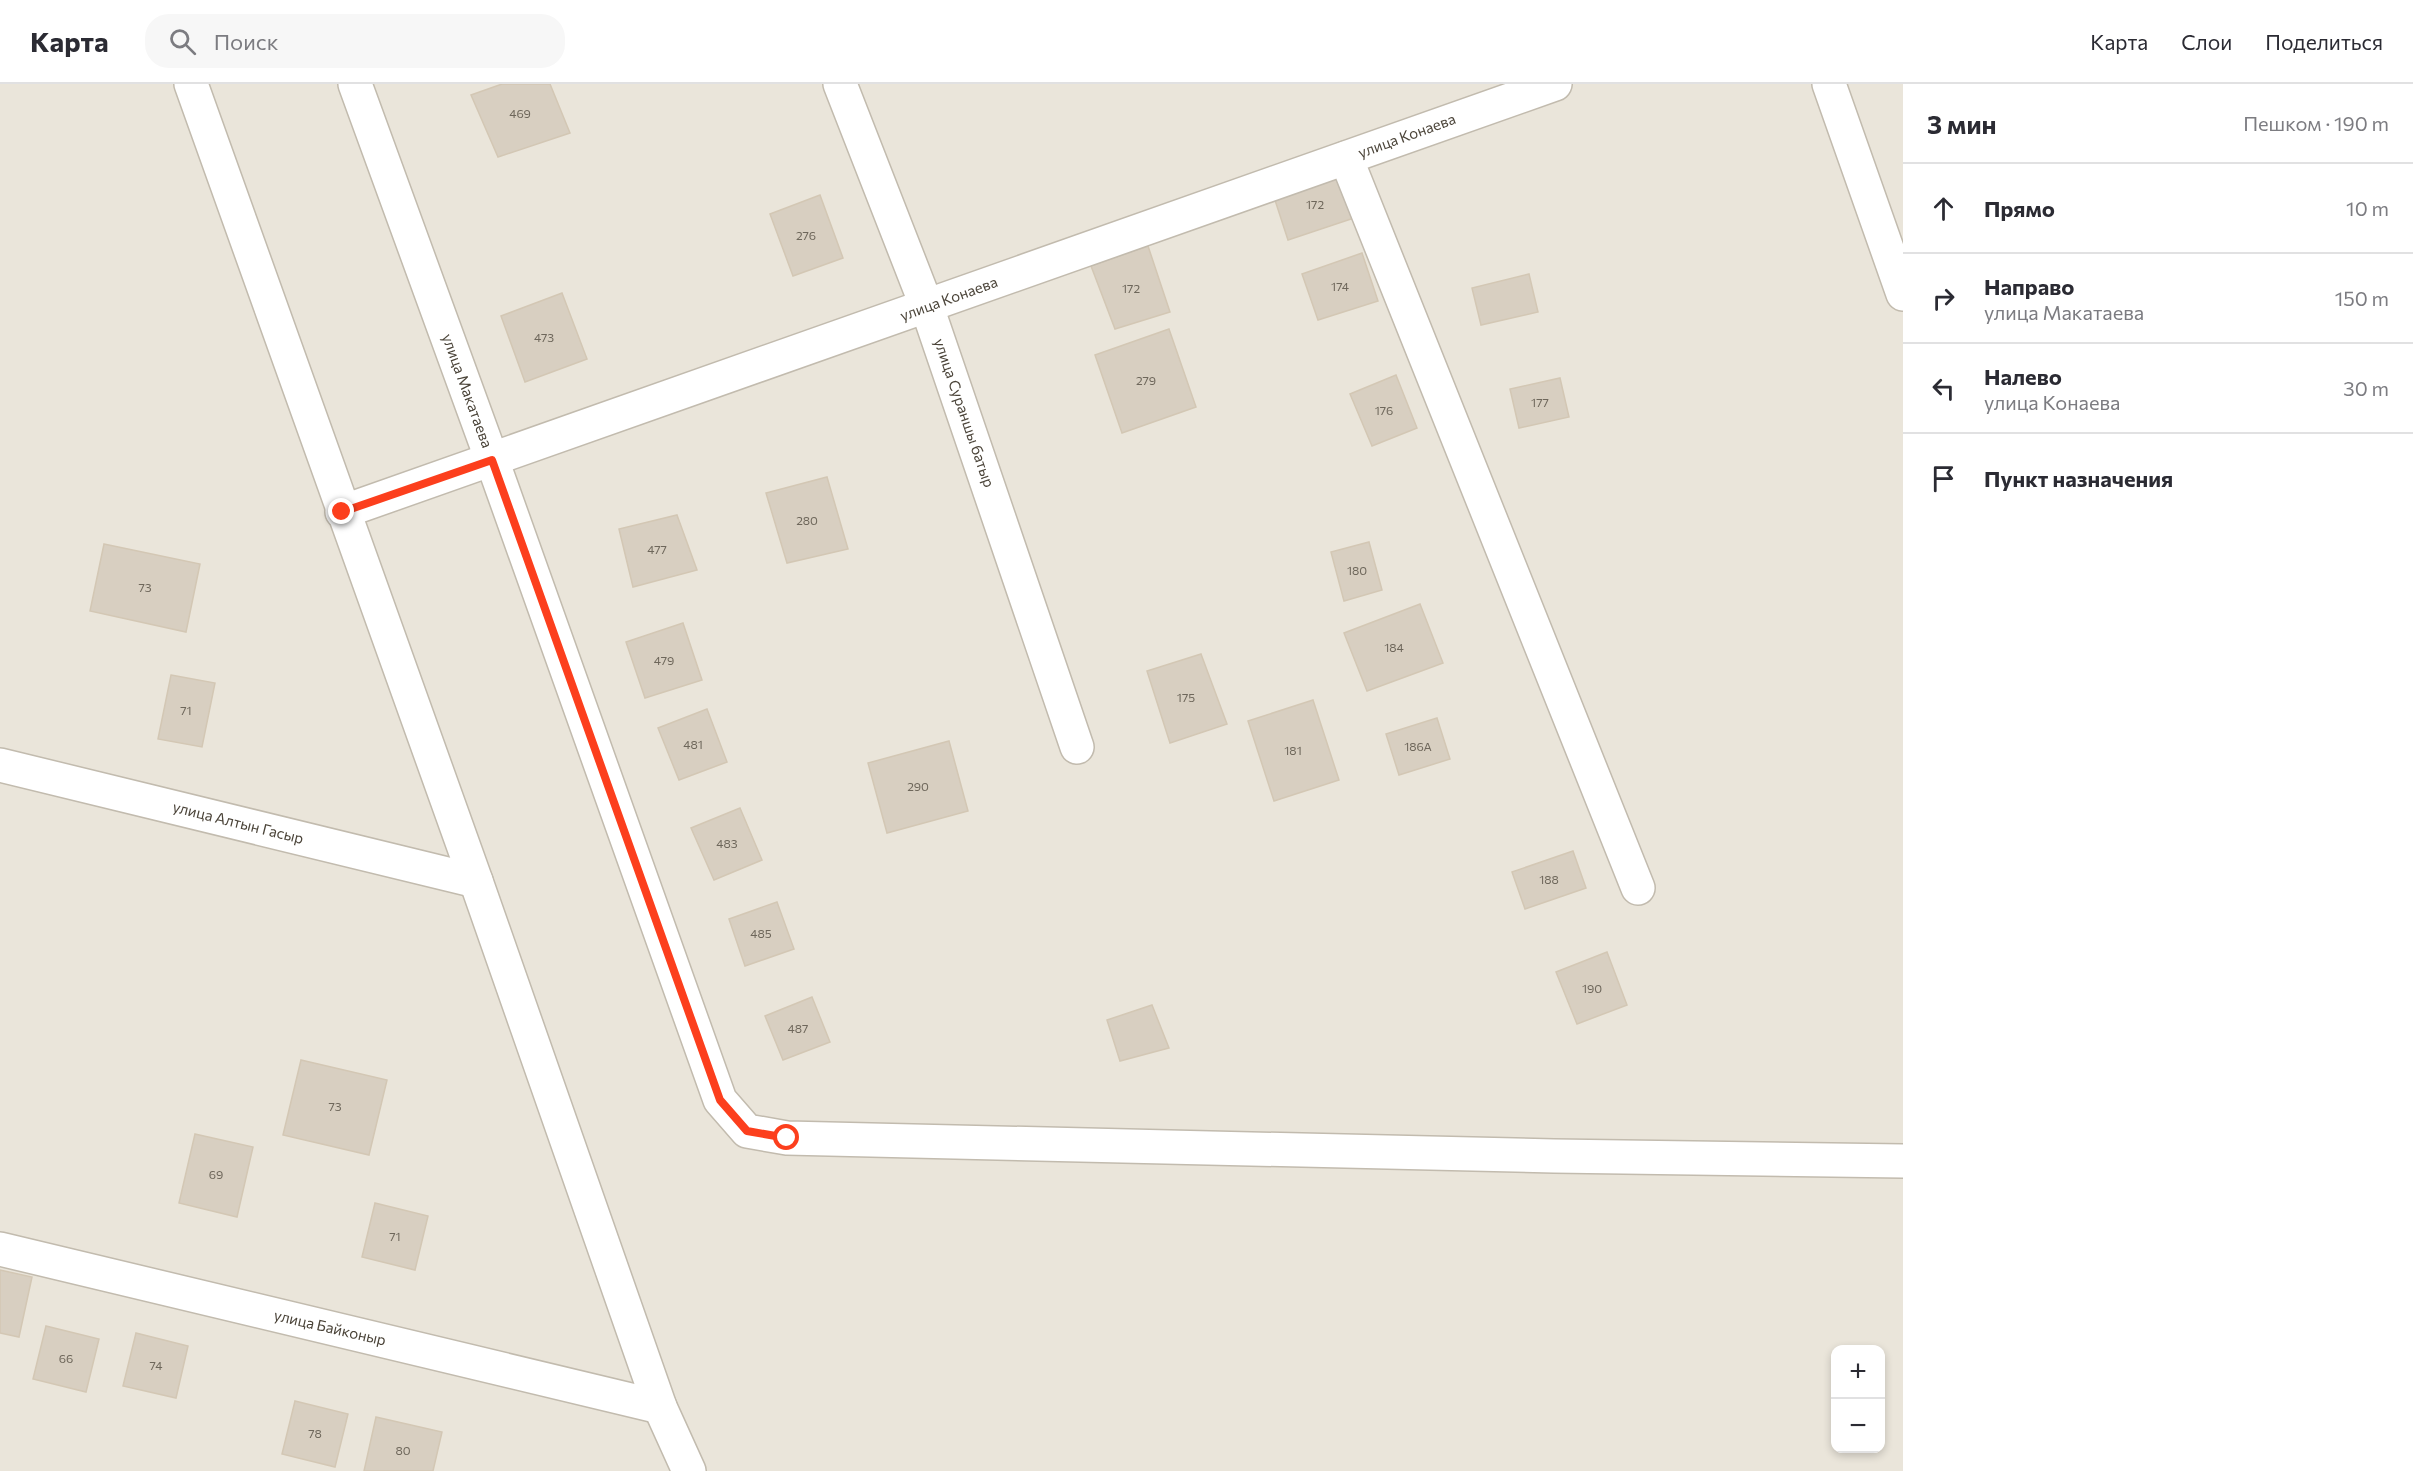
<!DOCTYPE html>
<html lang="ru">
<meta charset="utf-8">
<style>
:root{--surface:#fff;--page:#f7f7f7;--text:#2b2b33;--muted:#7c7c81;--line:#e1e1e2}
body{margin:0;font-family:Commissioner,sans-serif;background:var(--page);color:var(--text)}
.controls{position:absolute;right:18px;bottom:18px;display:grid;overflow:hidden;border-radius:12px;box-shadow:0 3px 9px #0003}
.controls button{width:54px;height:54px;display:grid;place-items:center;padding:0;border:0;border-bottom:2px solid var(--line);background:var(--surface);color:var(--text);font:30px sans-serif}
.stop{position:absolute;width:18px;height:18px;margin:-14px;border:4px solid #fc3f1d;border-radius:50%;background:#fff}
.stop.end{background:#fc3f1d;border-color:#fff;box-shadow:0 2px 6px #0008}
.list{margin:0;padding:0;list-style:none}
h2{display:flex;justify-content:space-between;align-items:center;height:78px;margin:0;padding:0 24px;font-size:26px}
h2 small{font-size:20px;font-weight:400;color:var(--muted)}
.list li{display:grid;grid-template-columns:39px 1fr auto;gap:18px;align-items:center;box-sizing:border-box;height:90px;padding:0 24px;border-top:2px solid var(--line)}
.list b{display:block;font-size:22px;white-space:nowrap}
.list p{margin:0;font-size:20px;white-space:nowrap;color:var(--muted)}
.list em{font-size:20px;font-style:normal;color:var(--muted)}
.icon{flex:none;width:33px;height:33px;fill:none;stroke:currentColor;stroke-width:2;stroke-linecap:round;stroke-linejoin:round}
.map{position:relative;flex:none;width:1903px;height:1387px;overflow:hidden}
header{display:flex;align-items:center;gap:36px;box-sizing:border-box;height:84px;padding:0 30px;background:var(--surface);border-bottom:2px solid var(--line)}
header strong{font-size:28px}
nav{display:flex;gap:33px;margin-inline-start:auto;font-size:21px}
.search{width:420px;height:54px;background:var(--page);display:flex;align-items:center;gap:15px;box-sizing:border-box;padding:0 21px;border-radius:24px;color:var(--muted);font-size:22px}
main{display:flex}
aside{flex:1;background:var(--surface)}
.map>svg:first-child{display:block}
.residential{fill:#eae5da;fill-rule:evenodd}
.building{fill:#d8cfc1;stroke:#d3c7b4;stroke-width:1.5}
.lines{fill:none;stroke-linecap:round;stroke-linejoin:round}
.minor-casing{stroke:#c2bbae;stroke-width:36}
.minor{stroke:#fff;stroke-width:33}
.route{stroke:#fc3f1d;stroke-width:8}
.labels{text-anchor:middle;stroke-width:4.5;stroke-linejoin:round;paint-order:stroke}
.number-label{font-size:12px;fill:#6e675b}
.street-label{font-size:15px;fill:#4b4439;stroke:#fff}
</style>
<header>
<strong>Карта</strong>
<div class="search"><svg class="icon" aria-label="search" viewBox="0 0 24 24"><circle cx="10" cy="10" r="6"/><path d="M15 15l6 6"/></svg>Поиск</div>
<nav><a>Карта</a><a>Слои</a><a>Поделиться</a></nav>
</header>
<main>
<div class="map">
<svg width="1903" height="1387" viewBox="0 0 1903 1387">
<rect width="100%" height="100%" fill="#f6f3ec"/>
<!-- residential -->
<path class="residential" d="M0,0h1903v1387h-1903zM1836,1266h44v98h-44z"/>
<!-- building -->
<g class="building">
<polygon points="502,0 550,0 570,49 498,73 471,11"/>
<polygon points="1342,87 1357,133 1288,156 1273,110"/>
<polygon points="820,111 843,174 793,192 770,130"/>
<polygon points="1148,162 1170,228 1115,245 1091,182"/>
<polygon points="1362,169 1378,217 1318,236 1302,190"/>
<polygon points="1529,190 1538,228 1481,241 1472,204"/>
<polygon points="562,209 587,275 525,298 501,232"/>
<polygon points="1169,245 1196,323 1122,349 1095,271"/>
<polygon points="1396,291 1417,344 1372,362 1350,310"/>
<polygon points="1560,294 1569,333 1519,344 1510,305"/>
<polygon points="827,393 848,465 787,479 766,409"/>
<polygon points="677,431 697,486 633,503 619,445"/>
<polygon points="1369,458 1382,506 1344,517 1331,468"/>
<polygon points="104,460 200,480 186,548 90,527"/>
<polygon points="1420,520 1443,579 1367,607 1344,549"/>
<polygon points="683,539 702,596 645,614 626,558"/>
<polygon points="1201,570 1227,640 1170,659 1147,587"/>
<polygon points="171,591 215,599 202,663 158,655"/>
<polygon points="1313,616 1339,696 1274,717 1248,637"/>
<polygon points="707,625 727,678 679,696 658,644"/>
<polygon points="1437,634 1450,675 1399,691 1386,650"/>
<polygon points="949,657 968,727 887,749 868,679"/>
<polygon points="740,724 762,776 714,796 691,744"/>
<polygon points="1573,767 1586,804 1525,825 1512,788"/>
<polygon points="777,818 794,865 745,882 729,835"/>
<polygon points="1607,868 1627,921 1577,940 1556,888"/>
<polygon points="812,913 830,958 783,976 765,932"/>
<polygon points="1152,921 1169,964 1120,977 1107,936"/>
<polygon points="301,976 387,996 369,1071 283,1051"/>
<polygon points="195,1050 253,1063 237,1133 179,1119"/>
<polygon points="375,1119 428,1132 415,1186 362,1173"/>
<polygon points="0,1186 32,1193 19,1253 0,1249"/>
<polygon points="46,1242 99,1255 86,1308 33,1295"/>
<polygon points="136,1249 188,1262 176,1314 123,1302"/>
<polygon points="295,1317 348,1330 335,1383 282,1370"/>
<polygon points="376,1333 442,1348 433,1387 364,1387"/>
</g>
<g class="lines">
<!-- minor casing -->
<g class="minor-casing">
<g id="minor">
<polyline points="191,0 476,797 660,1323 689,1387"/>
<polyline points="355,0 492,376 720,1016 747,1047 787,1054 1554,1072 1903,1077"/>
<polyline points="840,0 927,223 1077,663"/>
<polyline points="1829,0 1903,210"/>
<polyline points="1346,74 1638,804"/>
<polyline points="342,428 1555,0"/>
<polyline points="0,681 476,797"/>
<polyline points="0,1165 660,1323"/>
</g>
</g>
<!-- minor -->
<use href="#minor" class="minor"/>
</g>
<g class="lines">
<!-- route -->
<polyline class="route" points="342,428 492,376 720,1016 747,1047 787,1054"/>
</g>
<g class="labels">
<!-- number labels -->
<g class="number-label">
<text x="520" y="34">469</text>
<text x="1315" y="125">172</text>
<text x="806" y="156">276</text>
<text x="1340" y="207">174</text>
<text x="1131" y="209">172</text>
<text x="544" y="258">473</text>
<text x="1146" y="301">279</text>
<text x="1540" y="323">177</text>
<text x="1384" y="331">176</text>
<text x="807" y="441">280</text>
<text x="657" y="470">477</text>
<text x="1357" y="491">180</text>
<text x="145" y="508">73</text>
<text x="1394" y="568">184</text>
<text x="664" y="581">479</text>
<text x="1186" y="618">175</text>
<text x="186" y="631">71</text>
<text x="693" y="665">481</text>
<text x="1418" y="667">186А</text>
<text x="1293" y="671">181</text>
<text x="918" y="707">290</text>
<text x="727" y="764">483</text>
<text x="1549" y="800">188</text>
<text x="761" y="854">485</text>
<text x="1592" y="909">190</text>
<text x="798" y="949">487</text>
<text x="335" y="1027">73</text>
<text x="216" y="1095">69</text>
<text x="395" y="1157">71</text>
<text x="66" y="1279">66</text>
<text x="156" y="1286">74</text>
<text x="315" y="1354">78</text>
<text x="403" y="1371">80</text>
</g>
<!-- street labels -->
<g class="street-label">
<text transform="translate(1407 52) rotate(-20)" y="5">улица Конаева</text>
<text transform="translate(949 215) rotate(-20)" y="5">улица Конаева</text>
<text transform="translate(467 307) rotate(70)" y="5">улица Макатаева</text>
<text transform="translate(964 329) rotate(71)" y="5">улица Сураншы батыр</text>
<text transform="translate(238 739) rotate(14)" y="5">улица Алтын Гасыр</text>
<text transform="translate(330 1244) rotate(13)" y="5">улица Байконыр</text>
</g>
</g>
</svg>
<div class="controls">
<button>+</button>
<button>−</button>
</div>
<div class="stop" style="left:787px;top:1054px"></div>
<div class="stop end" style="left:342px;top:428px"></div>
</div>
<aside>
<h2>3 мин<small>Пешком · 190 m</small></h2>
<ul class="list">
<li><svg class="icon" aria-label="ahead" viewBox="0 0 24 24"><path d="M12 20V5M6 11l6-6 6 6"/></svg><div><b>Прямо</b></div><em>10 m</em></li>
<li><svg class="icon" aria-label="right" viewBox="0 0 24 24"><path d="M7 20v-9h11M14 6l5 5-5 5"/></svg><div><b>Направо</b><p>улица Макатаева</p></div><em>150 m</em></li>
<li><svg class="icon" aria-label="left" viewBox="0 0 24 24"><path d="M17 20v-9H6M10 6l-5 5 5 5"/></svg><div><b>Налево</b><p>улица Конаева</p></div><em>30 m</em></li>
<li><svg class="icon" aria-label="arrive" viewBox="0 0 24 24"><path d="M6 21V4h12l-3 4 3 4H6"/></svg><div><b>Пункт назначения</b></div></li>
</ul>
</aside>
</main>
